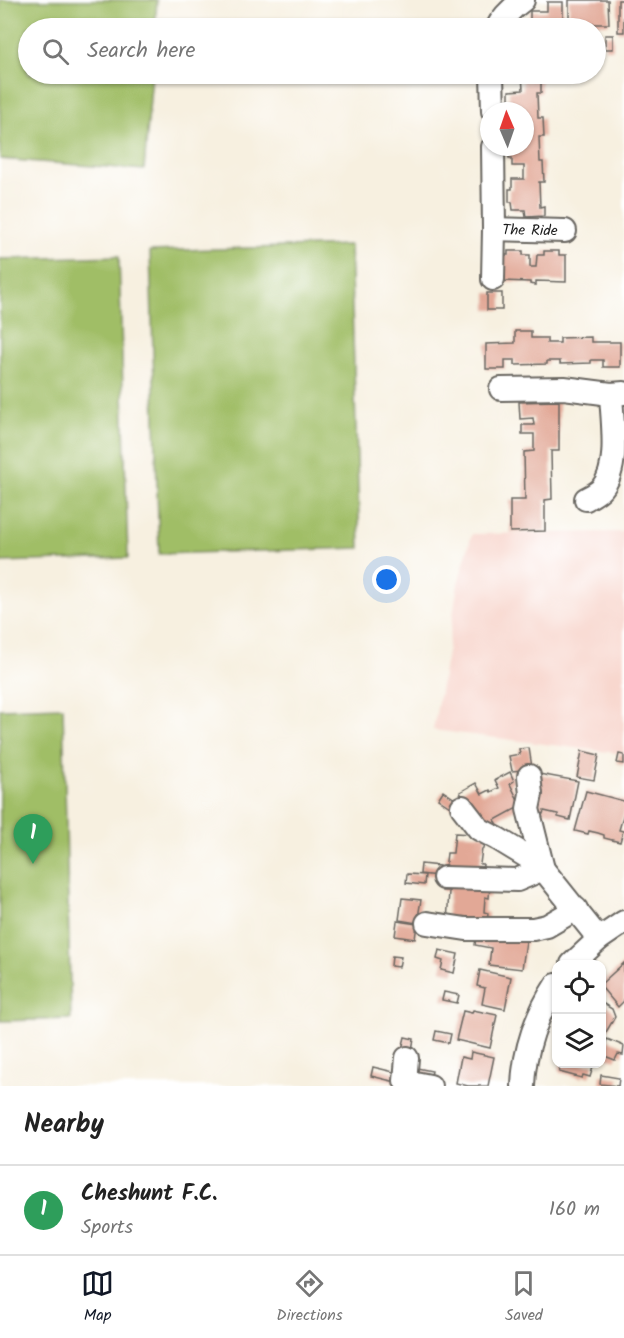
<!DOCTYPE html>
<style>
:root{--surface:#fff;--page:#f2f2f2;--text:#222;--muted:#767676;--line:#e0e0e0;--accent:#111827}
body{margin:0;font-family:Kalam,sans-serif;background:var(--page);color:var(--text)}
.controls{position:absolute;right:18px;bottom:18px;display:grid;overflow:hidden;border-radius:12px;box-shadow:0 2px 4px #0004}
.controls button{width:54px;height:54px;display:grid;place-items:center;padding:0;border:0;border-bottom:2px solid var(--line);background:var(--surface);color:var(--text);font:30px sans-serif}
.compass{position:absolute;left:480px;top:102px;width:54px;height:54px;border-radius:50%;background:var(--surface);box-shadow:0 2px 4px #0004;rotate:358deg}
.you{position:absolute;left:387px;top:580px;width:21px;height:21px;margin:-15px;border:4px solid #fff;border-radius:50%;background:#1a73e8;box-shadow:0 0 0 9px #1a73e833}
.badge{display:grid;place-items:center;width:39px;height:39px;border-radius:50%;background:var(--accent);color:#fff;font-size:20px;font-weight:700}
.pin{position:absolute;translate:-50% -50px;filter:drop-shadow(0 2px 3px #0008)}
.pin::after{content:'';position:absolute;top:32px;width:21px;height:18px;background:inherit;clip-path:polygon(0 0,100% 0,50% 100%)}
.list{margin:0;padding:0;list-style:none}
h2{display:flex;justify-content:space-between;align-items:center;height:78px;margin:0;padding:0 24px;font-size:26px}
h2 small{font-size:20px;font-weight:400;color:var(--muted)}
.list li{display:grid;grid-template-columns:39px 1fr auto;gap:18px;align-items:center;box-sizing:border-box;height:90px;padding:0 24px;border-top:2px solid var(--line)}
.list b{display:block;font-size:22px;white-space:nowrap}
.list p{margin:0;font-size:20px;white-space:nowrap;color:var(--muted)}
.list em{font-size:20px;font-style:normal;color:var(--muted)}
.icon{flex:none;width:33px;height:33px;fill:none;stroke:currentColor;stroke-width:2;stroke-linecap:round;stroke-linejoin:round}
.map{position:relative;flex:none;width:624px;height:1086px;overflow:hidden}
.search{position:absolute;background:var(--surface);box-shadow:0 2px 4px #0004;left:18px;right:18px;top:18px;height:66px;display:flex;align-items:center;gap:15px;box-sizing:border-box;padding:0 21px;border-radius:33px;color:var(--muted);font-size:22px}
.sheet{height:168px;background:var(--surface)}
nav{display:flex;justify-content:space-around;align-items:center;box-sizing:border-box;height:84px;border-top:2px solid var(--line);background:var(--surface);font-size:16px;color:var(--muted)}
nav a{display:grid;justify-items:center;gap:3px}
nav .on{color:var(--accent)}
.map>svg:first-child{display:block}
.built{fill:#f7d1c7}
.green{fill:#a0be66;stroke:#5e6d41;stroke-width:1.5}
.building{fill:#e2a896}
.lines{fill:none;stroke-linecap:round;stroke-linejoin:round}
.minor-casing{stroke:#696661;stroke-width:26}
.minor{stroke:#fff;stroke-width:22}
.labels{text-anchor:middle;stroke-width:5;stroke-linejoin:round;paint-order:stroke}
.street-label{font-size:15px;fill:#1c1c1c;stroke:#fff}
</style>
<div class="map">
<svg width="624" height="1086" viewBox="0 0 624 1086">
<rect width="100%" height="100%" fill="#fff"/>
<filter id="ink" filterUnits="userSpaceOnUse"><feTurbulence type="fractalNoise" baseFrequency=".0167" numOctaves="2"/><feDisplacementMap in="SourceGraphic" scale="12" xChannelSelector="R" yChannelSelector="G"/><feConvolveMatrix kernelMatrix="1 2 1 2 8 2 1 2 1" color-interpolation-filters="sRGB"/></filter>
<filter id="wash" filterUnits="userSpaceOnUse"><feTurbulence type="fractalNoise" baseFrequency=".008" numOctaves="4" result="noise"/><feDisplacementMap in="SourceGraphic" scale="24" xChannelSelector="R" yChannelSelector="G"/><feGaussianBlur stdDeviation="1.35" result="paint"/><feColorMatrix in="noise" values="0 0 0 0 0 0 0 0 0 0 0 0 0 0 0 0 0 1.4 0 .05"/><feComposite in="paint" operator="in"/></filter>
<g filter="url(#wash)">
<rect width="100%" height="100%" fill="#f7f0e0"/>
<!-- built -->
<polygon class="built" points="624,532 624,754 433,730 448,647 458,584 472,534"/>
<!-- green -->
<g class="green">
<polygon points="0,0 157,0 155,28 28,28 28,74 152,74 144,170 0,159"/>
<polygon points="350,245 360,548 159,554 150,251"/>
<polygon points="119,256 128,558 0,562 0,259"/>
<polygon points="63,707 71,1019 0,1021 0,709"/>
</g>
<g id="blocks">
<!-- building -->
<g class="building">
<polygon points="569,0 608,0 609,24 589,24 589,28 569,28"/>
<rect x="618" y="0" width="6" height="32"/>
<polygon points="547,2 563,2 563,28 530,28 530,11 547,11"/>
<rect x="605" y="35" width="8" height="14"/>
<polygon points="522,74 541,74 541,93 537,93 538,118 543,118 544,137 539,137 540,162 543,162 544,182 539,182 540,207 544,206 544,216 526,217 525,210 513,210 512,202 509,202 509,189 512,189 512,179 524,179 524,166 512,166 512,158 509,158 508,147 525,147 525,111 506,111 506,100 509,100 509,91 523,90"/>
<polygon points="508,251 523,251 523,255 530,255 530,267 536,267 537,255 544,255 544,251 559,251 559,255 566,255 566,282 536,281 536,285 530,284 530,282 501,281 501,255 508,255"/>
<rect x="487" y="293" width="15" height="17"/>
<polygon points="515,331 531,331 531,338 547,338 547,343 560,343 560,338 591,337 591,342 620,342 620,367 603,367 603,360 591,360 591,363 560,364 560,361 547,361 547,364 515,365 515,360 505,360 505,369 486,369 486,344 515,343"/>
<polygon points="559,401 559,451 551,451 552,499 545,500 545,531 510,532 510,500 525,500 524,452 534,451 534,434 522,434 522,425 534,425 533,418 520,419 519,402"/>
<polygon points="529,748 533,774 522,770 512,771 509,756 520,754 519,749"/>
<polygon points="582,751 599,755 594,780 577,777"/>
<polygon points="619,754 624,755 624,764 617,763"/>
<polygon points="510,772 514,781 510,784 521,806 495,820 497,824 486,829 472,814 460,792 476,783 482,794 490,790 491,792 499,788 495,780"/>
<polygon points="539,774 578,781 570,820 558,817 558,814 553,813 544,811 543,814 531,812"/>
<polygon points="443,791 458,801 453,809 438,799"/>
<polygon points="586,791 624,801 624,813 619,830 623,831 620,842 604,838 604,835 598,833 589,831 588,834 575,831"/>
<polygon points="455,833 486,835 484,849 482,849 480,864 483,864 482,877 445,870 447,853 453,853"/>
<polygon points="421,864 439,866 438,876 420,874"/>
<polygon points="407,874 425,875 424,885 406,883"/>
<polygon points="443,881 490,885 489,898 485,897 484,912 488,913 487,925 447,922 449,891 442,891"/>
<polygon points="402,898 421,900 417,923 399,920"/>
<polygon points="397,921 417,924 415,939 395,936"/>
<polygon points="477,931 527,934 522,969 489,965 491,948 475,945"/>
<polygon points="439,950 458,954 454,973 441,970 443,961 437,959"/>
<polygon points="392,956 401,957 399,967 391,966"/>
<polygon points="624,963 624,1001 618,1007 602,988 602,983"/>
<polygon points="480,970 511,977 505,1009 482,1004 485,988 477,986"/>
<polygon points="444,992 459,995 457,1003 442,1000"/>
<polygon points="602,1003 612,1009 615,1017 602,1039"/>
<polygon points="473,1010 497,1015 490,1048 456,1040 463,1011 472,1013"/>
<polygon points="436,1031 451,1034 449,1043 434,1040"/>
<polygon points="405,1037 414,1039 411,1055 401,1053"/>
<polygon points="607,1039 624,1046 623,1055 618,1054 615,1060 602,1055"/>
<polygon points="471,1052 494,1057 488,1086 468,1086 456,1083 461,1057 470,1059"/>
<polygon points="561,1064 594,1064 590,1077 583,1075 582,1078 559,1072"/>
<polygon points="373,1067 398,1073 396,1082 371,1076"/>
<polygon points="417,1068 432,1071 430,1080 415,1077"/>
<polygon points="601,1075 619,1078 618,1086 600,1084"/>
</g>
</g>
</g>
<g filter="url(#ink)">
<use href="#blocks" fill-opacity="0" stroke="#696661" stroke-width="1.5"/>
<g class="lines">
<!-- minor casing -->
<g class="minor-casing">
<g id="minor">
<path d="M497,28c6,-12 15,-20 26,-28"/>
<polyline points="492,74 493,111"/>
<polyline points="494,229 565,231"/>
<polyline points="493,279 494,229 493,147"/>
<polyline points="501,389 564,388 611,394 624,393"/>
<path d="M586,499c5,-3 12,-6 16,-11 18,-21 10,-67 9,-94"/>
<polyline points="529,776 531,794 528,809 543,869"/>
<polyline points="462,807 479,829 498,839 526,856 543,869 599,939"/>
<polyline points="444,878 517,880 543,869"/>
<polyline points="427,923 466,929 533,929 547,926 576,909"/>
<polyline points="572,964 599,939 624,922"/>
<polyline points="407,1058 405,1081 430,1086"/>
<path d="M523,1086c1,-36 14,-72 33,-101"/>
</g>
</g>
<!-- minor -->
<use href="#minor" class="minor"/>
</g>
</g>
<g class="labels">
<!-- street labels -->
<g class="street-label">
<text transform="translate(530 230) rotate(1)" y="5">The Ride</text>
</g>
</g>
</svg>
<div class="controls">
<button><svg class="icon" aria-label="locate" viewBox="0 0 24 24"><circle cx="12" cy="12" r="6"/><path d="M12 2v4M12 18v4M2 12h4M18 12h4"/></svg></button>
<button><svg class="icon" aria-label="layers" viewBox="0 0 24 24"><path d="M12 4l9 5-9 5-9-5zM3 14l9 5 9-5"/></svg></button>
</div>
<svg class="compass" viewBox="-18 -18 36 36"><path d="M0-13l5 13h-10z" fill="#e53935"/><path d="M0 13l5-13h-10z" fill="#767676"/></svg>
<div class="you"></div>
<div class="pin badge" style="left:33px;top:864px;background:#2e9e5b">1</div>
<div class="search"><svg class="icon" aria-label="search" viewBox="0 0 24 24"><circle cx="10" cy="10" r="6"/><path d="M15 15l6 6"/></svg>Search here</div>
</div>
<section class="sheet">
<h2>Nearby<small></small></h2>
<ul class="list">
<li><span class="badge" style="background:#2e9e5b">1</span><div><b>Cheshunt F.C.</b><p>Sports</p></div><em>160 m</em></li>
</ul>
</section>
<nav>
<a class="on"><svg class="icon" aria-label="map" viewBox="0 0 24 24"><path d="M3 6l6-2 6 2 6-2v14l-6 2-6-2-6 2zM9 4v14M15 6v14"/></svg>Map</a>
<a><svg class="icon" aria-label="directions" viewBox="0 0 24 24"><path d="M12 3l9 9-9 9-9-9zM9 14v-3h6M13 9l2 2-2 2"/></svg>Directions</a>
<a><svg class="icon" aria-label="saved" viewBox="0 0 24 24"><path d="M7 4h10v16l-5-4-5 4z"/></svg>Saved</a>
</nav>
